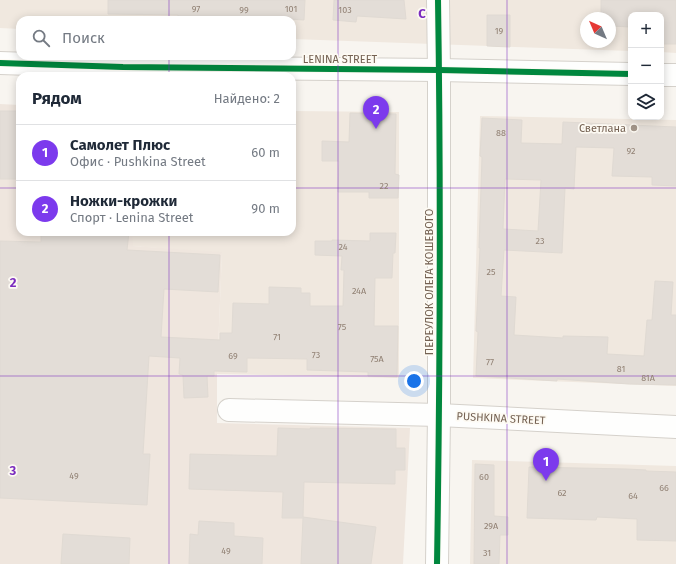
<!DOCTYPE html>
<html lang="ru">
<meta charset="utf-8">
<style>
:root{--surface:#fff;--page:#f6f6f7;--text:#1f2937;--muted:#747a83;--line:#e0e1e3;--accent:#7c3aed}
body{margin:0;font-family:"Fira Sans",sans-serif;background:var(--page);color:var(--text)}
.controls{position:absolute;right:12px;top:12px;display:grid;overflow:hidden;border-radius:8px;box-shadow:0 2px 10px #0003}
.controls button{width:36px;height:36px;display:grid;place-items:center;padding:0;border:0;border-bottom:1px solid var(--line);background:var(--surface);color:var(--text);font:20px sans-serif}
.compass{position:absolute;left:580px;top:12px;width:36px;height:36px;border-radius:50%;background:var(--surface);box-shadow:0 2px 10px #0003;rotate:316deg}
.you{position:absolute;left:414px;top:381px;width:14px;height:14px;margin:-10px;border:3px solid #fff;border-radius:50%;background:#1a73e8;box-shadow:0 0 0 6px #1a73e833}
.badge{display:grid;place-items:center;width:26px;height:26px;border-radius:50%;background:var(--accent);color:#fff;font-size:13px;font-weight:700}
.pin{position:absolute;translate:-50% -33px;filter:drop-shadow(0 1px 2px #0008)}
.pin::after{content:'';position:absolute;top:21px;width:14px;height:12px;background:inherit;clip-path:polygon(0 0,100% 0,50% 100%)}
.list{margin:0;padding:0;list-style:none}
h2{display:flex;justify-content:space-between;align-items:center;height:52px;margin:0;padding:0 16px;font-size:17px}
h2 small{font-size:13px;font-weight:400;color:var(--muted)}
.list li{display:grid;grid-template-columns:26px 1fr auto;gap:12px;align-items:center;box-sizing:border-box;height:56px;padding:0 16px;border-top:1px solid var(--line)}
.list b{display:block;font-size:15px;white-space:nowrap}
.list p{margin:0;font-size:13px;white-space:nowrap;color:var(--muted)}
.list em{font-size:13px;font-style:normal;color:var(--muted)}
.icon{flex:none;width:22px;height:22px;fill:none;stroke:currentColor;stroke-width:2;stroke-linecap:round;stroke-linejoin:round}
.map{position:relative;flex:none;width:676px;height:564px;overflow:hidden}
.search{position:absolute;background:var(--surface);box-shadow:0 2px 10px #0003;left:16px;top:16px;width:280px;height:44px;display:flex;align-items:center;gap:10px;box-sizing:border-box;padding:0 14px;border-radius:12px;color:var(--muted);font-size:15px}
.panel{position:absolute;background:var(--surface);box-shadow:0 2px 10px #0003;left:16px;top:72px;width:280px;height:164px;border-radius:12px}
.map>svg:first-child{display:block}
.residential{fill:#f0e8df;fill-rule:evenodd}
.commercial{fill:#efe6de}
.building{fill:#e3ddd7;stroke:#e0dad3;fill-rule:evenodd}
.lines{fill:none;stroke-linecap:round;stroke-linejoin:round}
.minor-casing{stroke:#d5d1cb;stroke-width:24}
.tertiary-casing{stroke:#d5d1cb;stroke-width:24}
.minor{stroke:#fefefd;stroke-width:22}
.tertiary{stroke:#fefefd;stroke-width:22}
.cycleway-casing{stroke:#fdfaf3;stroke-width:8}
.cycleway{stroke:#00873e;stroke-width:6}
.grid{fill:none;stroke:#7b2cbf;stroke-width:1;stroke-opacity:0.55}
.poi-dot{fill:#a29589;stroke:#fdfaf3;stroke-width:1.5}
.labels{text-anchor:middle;stroke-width:3.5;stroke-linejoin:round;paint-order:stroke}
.number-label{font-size:9px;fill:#928275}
.street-label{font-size:11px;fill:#746152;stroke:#fdfaf3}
.poi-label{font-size:11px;fill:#746152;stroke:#fdfaf3;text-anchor:end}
.grid-label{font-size:13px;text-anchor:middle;font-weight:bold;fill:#7b2cbf;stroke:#fdfaf3;stroke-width:3.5;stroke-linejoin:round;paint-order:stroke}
</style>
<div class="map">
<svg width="676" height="564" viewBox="0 0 676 564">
<rect width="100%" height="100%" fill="#f8f5f0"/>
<!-- residential -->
<g class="residential">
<path d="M0,0h676v53l-15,-1v-37h-30v36l-339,-12v-19h-272v9l-20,-1zM586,18h24v24h-24z"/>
<polygon points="292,111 399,112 399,378 217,374 222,253 132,246 132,232 292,232"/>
<polygon points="480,116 676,120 676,386 473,378"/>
<polygon points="472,460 676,466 676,564 470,564"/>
</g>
<!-- commercial -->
<polygon class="commercial" points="0,104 20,105 20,232 132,232 133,246 222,252 217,374 217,423 410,428 403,564 0,564"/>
<!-- building -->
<g class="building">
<polygon points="108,0 305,0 304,20 257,17 256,20 231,20 231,17 178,18 178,15 108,14"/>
<polygon points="334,0 404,0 406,19 357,16 356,22 333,20"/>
<polygon points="601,0 676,0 676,44 661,44 661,15 631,15 631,27 610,26 610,18 601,18"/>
<polygon points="487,15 510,15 510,47 487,46"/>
<rect x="0" y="111" width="20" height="68"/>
<polygon points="350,113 396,114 395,174 399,175 398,198 369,198 369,192 338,192 339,161 322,161 322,141 349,142"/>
<path d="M482,118l40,2 -1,23 41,1 1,-22 113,5v59l-24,-1v-8l-40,-1 2,-28 -38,-1 -2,42 -9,-1 -3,65 -58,-3 -3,46 15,1 -2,38 49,3v-2l45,1 -1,17 37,2 3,-36h5l3,-39 18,1 -2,33h5v70l-47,-1 -72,-5v2l-81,-5 2,-44 -2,-1 4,-83h-1l3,-91 -2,-1zM505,179l36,1 -3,51 -35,-2z"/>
<polygon points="41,232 129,232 127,250 220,255 218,292 164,289 161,337 220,340 220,333 232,333 233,303 269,304 269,287 301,288 301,293 310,293 310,306 343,306 344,270 341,270 342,256 315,255 315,241 332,241 332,240 370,241 370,233 396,233 395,253 393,253 392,278 375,278 374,326 398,326 397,377 368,376 368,372 307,370 307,359 247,358 247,372 214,371 214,376 207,376 208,397 184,398 183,375 179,374 180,358 149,356 143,454 150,454 147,505 0,498 0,241 41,242"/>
<polygon points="278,428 310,429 310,428 396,429 396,448 405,448 405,470 395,470 395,484 304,482 303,517 376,527 371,564 301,564 303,518 282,518 283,492 189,489 190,454 277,456"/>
<polygon points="475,464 494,465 494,516 508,517 508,535 500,535 499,564 474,564"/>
<polygon points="529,467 626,469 646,470 646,471 676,472 676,541 637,540 637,519 597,517 596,520 527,518"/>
<polygon points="199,521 234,523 234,536 263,538 262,564 189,564 190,534 198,535"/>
<polygon points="63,534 130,538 129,564 61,564"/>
</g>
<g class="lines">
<!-- minor casing -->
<g class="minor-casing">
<g id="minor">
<polyline points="438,0 439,70"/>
<polyline points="229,410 439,415 676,427"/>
</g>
</g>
<!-- tertiary casing -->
<g class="tertiary-casing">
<g id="tertiary">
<polyline points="0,63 123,67 439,70 631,74"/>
<polyline points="661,75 676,75"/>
<polyline points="437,564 439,415 439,70"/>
</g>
</g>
<!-- minor -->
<use href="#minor" class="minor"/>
<!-- tertiary -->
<use href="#tertiary" class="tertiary"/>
<!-- cycleway casing -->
<g class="cycleway-casing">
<g id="cycleway">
<polyline points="0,63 123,67 439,70 631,74"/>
<path d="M437,564c3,-188 4,-376 1,-564"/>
</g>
</g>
<!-- cycleway -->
<use href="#cycleway" class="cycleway"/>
</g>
<!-- grid -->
<path class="grid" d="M169,0v20M338,0v564M507,0v564M169,56v20M0,188h20M292,188h384M169,232v332M0,376h676"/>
<!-- markers -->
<circle class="poi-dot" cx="634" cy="128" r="4"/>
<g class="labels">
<!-- number labels -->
<g class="number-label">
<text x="196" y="12">97</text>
<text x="291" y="12">101</text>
<text x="244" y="13">99</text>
<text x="345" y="13">103</text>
<text x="499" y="34">19</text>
<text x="501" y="136">88</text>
<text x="631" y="154">92</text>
<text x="384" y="189">22</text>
<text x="540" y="244">23</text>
<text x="343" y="250">24</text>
<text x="491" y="275">25</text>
<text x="359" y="294">24А</text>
<text x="342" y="330">75</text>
<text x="277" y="340">71</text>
<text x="316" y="358">73</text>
<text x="233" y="359">69</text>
<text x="377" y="362">75А</text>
<text x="490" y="365">77</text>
<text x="621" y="372">81</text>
<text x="648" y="381">81А</text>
<text x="74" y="479">49</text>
<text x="484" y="480">60</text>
<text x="664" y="491">66</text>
<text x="562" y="496">62</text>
<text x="633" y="499">64</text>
<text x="491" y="529">29А</text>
<text x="226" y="554">49</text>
<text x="487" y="556">31</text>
</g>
<!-- street labels -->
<g class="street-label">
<text x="340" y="63">LENINA STREET</text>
<text transform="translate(429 282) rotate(-90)" y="4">ПЕРЕУЛОК ОЛЕГА КОШЕВОГО</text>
<text transform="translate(501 418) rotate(3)" y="4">PUSHKINA STREET</text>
</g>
<!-- poi labels -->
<g class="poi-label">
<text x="626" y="132">Светлана</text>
</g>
</g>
<g class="grid-label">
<text x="422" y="18">C</text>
<text x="13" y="287">2</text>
<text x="13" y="475">3</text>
</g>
</svg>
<div class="controls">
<button>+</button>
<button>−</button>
<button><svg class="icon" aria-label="layers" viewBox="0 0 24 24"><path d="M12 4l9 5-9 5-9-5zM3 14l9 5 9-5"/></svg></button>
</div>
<svg class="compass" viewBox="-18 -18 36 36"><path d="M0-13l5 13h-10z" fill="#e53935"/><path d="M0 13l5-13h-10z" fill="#747a83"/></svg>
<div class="you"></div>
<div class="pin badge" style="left:546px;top:481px">1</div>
<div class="pin badge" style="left:376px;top:129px">2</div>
<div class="search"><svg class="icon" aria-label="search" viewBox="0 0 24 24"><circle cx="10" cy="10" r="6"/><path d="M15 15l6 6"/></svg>Поиск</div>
<section class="panel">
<h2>Рядом<small>Найдено: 2</small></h2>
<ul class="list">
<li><span class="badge">1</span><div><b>Самолет Плюс</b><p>Офис · Pushkina Street</p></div><em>60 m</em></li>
<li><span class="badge">2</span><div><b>Ножки-крожки</b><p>Спорт · Lenina Street</p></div><em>90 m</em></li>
</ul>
</section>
</div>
